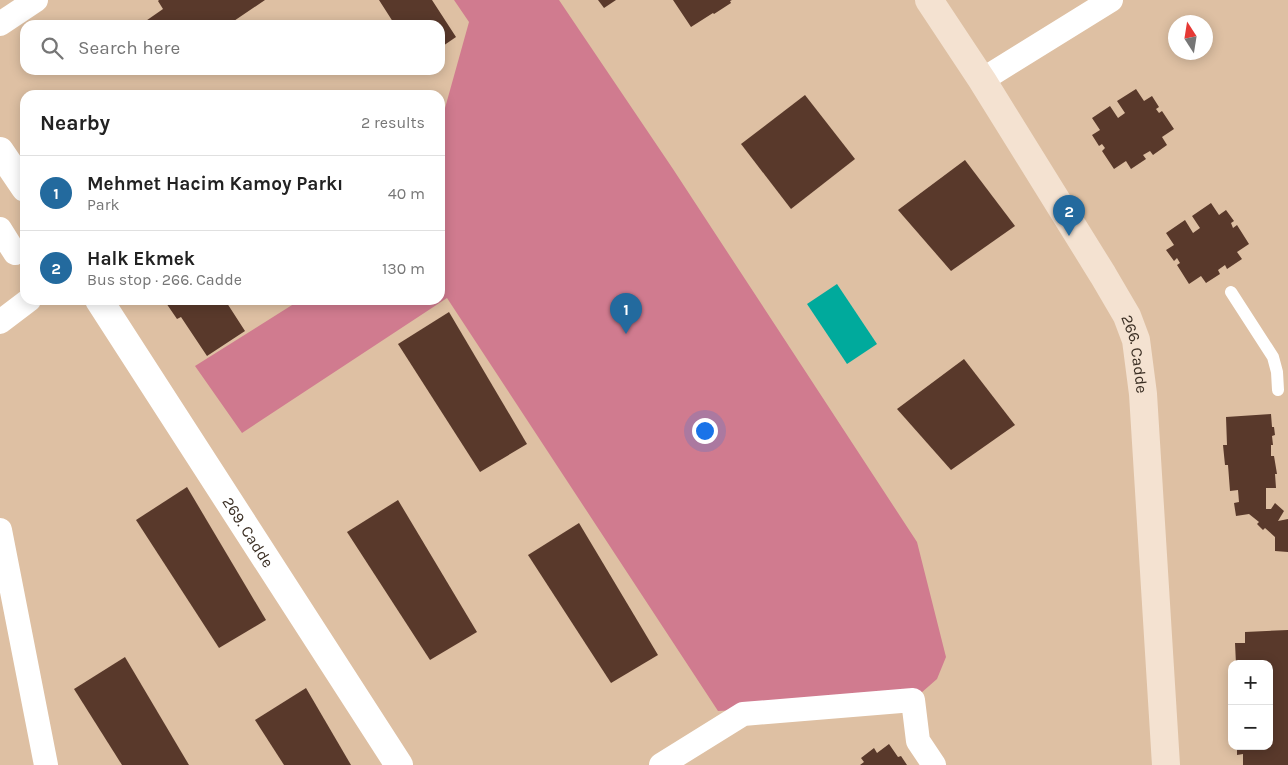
<!DOCTYPE html>
<meta charset="utf-8">
<style>
:root{--surface:#fff;--page:#f2f2f2;--text:#222;--muted:#767676;--line:#e0e0e0;--accent:#236a9e}
body{margin:0;font-family:Karla,sans-serif;background:var(--page);color:var(--text)}
.controls{position:absolute;right:15px;bottom:15px;display:grid;overflow:hidden;border-radius:10px;box-shadow:0 2px 12px #0003}
.controls button{width:45px;height:45px;display:grid;place-items:center;padding:0;border:0;border-bottom:1px solid var(--line);background:var(--surface);color:var(--text);font:25px sans-serif}
.compass{position:absolute;left:1168px;top:15px;width:45px;height:45px;border-radius:50%;background:var(--surface);box-shadow:0 2px 12px #0003;rotate:348deg}
.you{position:absolute;left:704px;top:430px;width:18px;height:18px;margin:-12px;border:4px solid #fff;border-radius:50%;background:#1a73e8;box-shadow:0 0 0 8px #1a73e833}
.badge{display:grid;place-items:center;width:32px;height:32px;border-radius:50%;background:var(--accent);color:#fff;font-size:16px;font-weight:700}
.pin{position:absolute;translate:-50% -41px;filter:drop-shadow(0 1px 2px #0008)}
.pin::after{content:'';position:absolute;top:26px;width:18px;height:15px;background:inherit;clip-path:polygon(0 0,100% 0,50% 100%)}
.list{margin:0;padding:0;list-style:none}
h2{display:flex;justify-content:space-between;align-items:center;height:65px;margin:0;padding:0 20px;font-size:21px}
h2 small{font-size:16px;font-weight:400;color:var(--muted)}
.list li{display:grid;grid-template-columns:32px 1fr auto;gap:15px;align-items:center;box-sizing:border-box;height:75px;padding:0 20px;border-top:1px solid var(--line)}
.list b{display:block;font-size:19px;white-space:nowrap}
.list p{margin:0;font-size:16px;white-space:nowrap;color:var(--muted)}
.list em{font-size:16px;font-style:normal;color:var(--muted)}
.icon{flex:none;width:28px;height:28px;fill:none;stroke:currentColor;stroke-width:2;stroke-linecap:round;stroke-linejoin:round}
.map{position:relative;flex:none;width:1288px;height:765px;overflow:hidden}
.search{position:absolute;background:var(--surface);box-shadow:0 2px 12px #0003;left:20px;top:20px;width:425px;height:55px;display:flex;align-items:center;gap:12px;box-sizing:border-box;padding:0 18px;border-radius:15px;color:var(--muted);font-size:19px}
.panel{position:absolute;background:var(--surface);box-shadow:0 2px 12px #0003;left:20px;top:90px;width:425px;height:215px;border-radius:15px}
.map>svg:first-child{display:block}
.green{fill:#d07b8f}
.water{fill:#00aa9c}
.building{fill:#59392b}
.lines{fill:none;stroke-linecap:round;stroke-linejoin:round}
.service{stroke:#fff;stroke-width:12}
.minor{stroke:#fff;stroke-width:24}
.tertiary{stroke:#fff;stroke-width:28}
.secondary{stroke:#f4e2d1;stroke-width:28}
.labels{text-anchor:middle;stroke-width:5;stroke-linejoin:round;paint-order:stroke}
.street-label{font-size:16px;fill:#3b2f24;stroke:#eccdb0}
</style>
<div class="map">
<svg width="1288" height="765" viewBox="0 0 1288 765">
<rect width="100%" height="100%" fill="#dec0a3"/>
<!-- green -->
<polygon class="green" points="454,0 559,0 673,169 917,542 946,657 937,679 913,700 718,711 447,298 242,433 195,366 300,300 440,300 440,126 469,22"/>
<!-- water -->
<polygon class="water" points="837,284 877,344 847,364 807,304"/>
<!-- building -->
<g class="building">
<polygon points="159,0 265,0 228,25 140,25 163,9 158,1"/>
<polygon points="379,0 432,0 456,37 440,48 440,25 395,25"/>
<polygon points="598,0 616,0 604,8"/>
<polygon points="673,0 732,0 730,1 731,3 714,14 713,13 691,27"/>
<polygon points="1136,89 1144,101 1152,96 1159,107 1156,109 1159,113 1162,111 1174,129 1162,137 1167,145 1153,155 1150,151 1143,155 1146,159 1131,169 1126,161 1114,169 1102,151 1105,148 1102,144 1099,146 1092,135 1100,130 1092,118 1110,106 1118,118 1125,113 1117,101"/>
<polygon points="805,95 855,159 791,209 741,144"/>
<polygon points="965,160 1015,226 951,271 898,210"/>
<polygon points="1211,203 1219,215 1226,210 1234,221 1231,223 1233,228 1237,225 1249,244 1237,252 1242,259 1227,269 1225,265 1218,270 1220,274 1206,283 1201,276 1189,284 1177,265 1180,263 1177,258 1174,261 1166,250 1174,245 1166,233 1185,220 1193,233 1200,228 1192,216"/>
<polygon points="164,300 225,300 245,331 207,356 181,317 177,319"/>
<polygon points="449,312 527,444 480,472 398,344"/>
<polygon points="964,359 1015,425 951,470 897,409"/>
<polygon points="1271,414 1272,427 1274,427 1275,435 1272,436 1273,445 1271,445 1271,456 1274,456 1277,474 1275,474 1276,488 1266,488 1266,509 1271,509 1275,503 1284,511 1278,521 1288,519 1288,552 1275,551 1275,537 1265,528 1263,530 1257,524 1259,522 1249,514 1236,516 1234,503 1239,502 1238,490 1230,491 1228,465 1225,465 1223,445 1227,445 1226,417"/>
<polygon points="187,487 266,620 219,648 136,520"/>
<polygon points="398,500 477,632 430,660 347,532"/>
<polygon points="579,523 658,655 611,683 528,555"/>
<polygon points="1288,630 1288,765 1243,765 1243,754 1237,755 1237,746 1269,746 1269,664 1236,664 1235,643 1245,643 1245,632"/>
<polygon points="125,657 189,765 122,765 74,689"/>
<polygon points="306,688 351,765 284,765 255,720"/>
<polygon points="889,744 898,757 901,756 907,765 860,765 864,762 861,758 874,748 877,753"/>
</g>
<g class="lines">
<!-- service -->
<polyline class="service" points="1231,292 1273,357 1277,372 1278,390"/>
<!-- minor -->
<g class="minor">
<polyline points="0,24 36,0"/>
<polyline points="982,80 1111,0"/>
<polyline points="0,229 15,253"/>
<polyline points="0,322 29,300"/>
<polyline points="0,530 46,765"/>
<polyline points="661,765 743,714 913,700 918,741 934,765"/>
</g>
<!-- tertiary -->
<g class="tertiary">
<polyline points="0,151 25,188"/>
<path id="s1" d="M99,300l300,465"/>
</g>
<!-- secondary -->
<path class="secondary" id="s2" d="M929,0l53,80 121,195 24,41 9,24 7,54 23,371"/>
</g>
<g class="labels">
<!-- street labels -->
<g class="street-label">
<text dy="6" stroke="none"><textPath href="#s2" startOffset="412">266. Cadde</textPath></text>
<text dy="6" stroke="none"><textPath href="#s1" startOffset="276">269. Cadde</textPath></text>
</g>
</g>
</svg>
<div class="controls">
<button>+</button>
<button>−</button>
</div>
<svg class="compass" viewBox="-18 -18 36 36"><path d="M0-13l5 13h-10z" fill="#e53935"/><path d="M0 13l5-13h-10z" fill="#767676"/></svg>
<div class="you"></div>
<div class="pin badge" style="left:626px;top:334px">1</div>
<div class="pin badge" style="left:1069px;top:236px">2</div>
<div class="search"><svg class="icon" aria-label="search" viewBox="0 0 24 24"><circle cx="10" cy="10" r="6"/><path d="M15 15l6 6"/></svg>Search here</div>
<section class="panel">
<h2>Nearby<small>2 results</small></h2>
<ul class="list">
<li><span class="badge">1</span><div><b>Mehmet Hacim Kamoy Parkı</b><p>Park</p></div><em>40 m</em></li>
<li><span class="badge">2</span><div><b>Halk Ekmek</b><p>Bus stop · 266. Cadde</p></div><em>130 m</em></li>
</ul>
</section>
</div>
